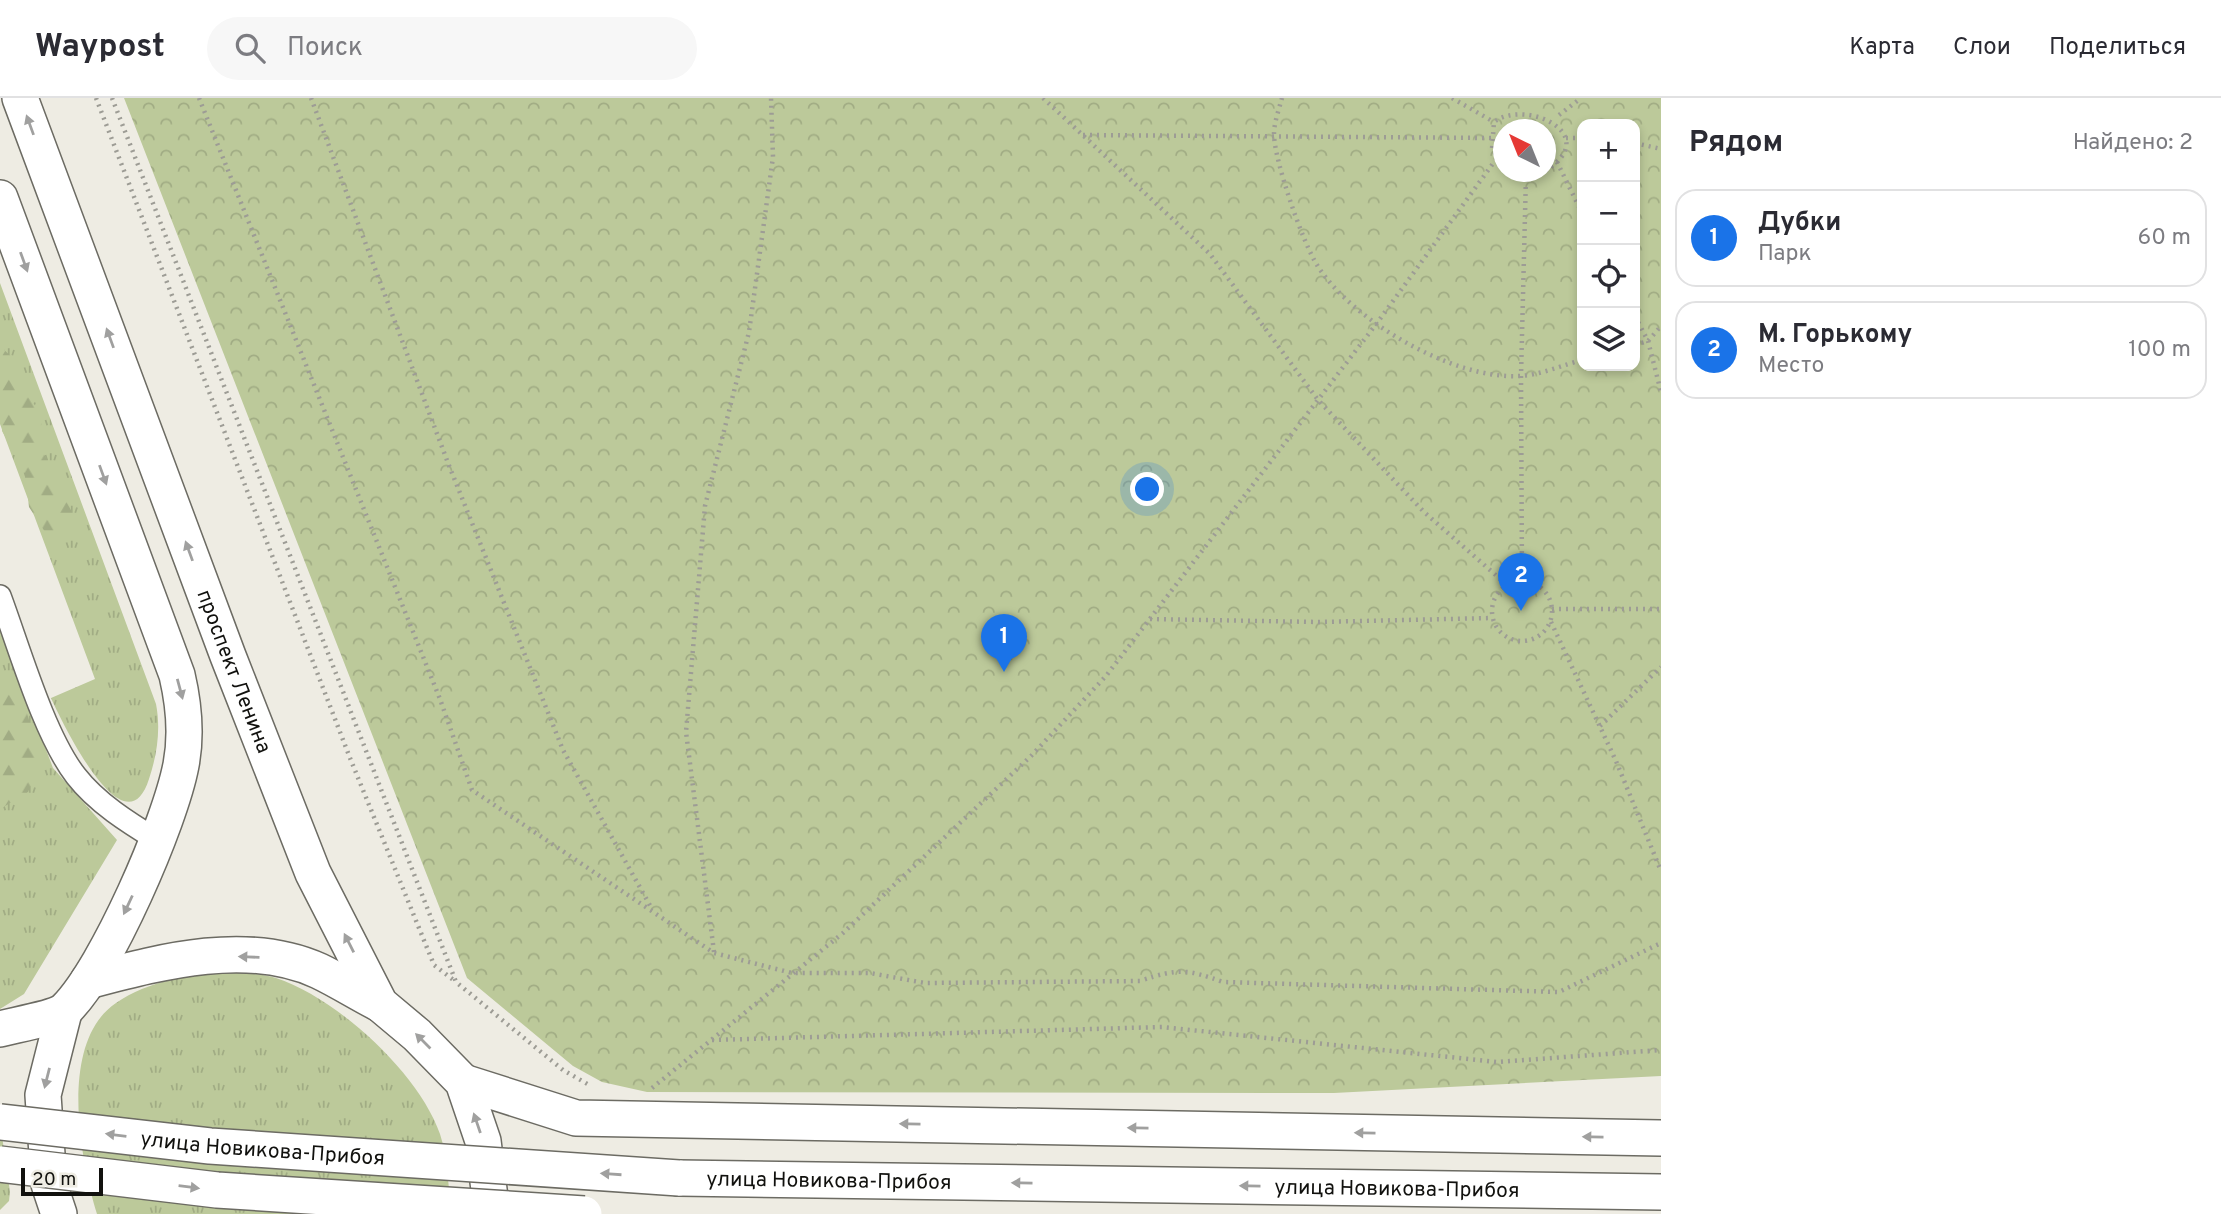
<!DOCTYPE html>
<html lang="ru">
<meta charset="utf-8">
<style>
:root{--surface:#fff;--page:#f7f7f7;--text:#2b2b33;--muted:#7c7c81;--line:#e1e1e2;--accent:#1a73e8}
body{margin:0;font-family:Overpass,sans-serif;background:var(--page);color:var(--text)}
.controls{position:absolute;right:21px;top:21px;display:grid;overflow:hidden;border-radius:14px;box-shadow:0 4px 10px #0003}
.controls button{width:63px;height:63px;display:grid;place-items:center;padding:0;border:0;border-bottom:2px solid var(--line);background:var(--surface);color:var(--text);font:35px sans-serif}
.compass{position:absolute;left:1493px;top:21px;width:63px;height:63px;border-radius:50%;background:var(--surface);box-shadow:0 4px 10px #0003;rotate:317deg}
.scale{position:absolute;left:21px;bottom:18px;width:82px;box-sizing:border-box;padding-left:7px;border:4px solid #11110e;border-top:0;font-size:19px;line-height:24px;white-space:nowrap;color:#11110e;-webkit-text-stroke:5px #eeece3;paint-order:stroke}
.you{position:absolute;left:1148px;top:392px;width:24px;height:24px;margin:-18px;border:5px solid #fff;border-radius:50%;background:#1a73e8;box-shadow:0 0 0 10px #1a73e833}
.badge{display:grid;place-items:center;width:46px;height:46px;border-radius:50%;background:var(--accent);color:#fff;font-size:23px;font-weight:700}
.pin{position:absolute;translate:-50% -58px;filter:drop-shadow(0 2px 4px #0008)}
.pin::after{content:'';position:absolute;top:37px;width:24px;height:21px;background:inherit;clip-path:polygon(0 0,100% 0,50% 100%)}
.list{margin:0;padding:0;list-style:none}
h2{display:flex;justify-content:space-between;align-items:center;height:91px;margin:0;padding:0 28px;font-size:30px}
h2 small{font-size:23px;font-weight:400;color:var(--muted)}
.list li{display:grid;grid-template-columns:46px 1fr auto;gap:21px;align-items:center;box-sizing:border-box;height:98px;margin:0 14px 14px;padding:0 14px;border:2px solid var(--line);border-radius:21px}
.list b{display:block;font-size:26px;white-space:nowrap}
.list p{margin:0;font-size:23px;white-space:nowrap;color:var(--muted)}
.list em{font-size:23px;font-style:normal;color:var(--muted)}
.icon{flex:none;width:38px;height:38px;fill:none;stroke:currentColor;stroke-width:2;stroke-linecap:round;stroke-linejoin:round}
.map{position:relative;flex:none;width:1661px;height:1116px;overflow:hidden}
header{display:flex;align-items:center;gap:42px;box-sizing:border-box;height:98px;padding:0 35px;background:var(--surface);border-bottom:2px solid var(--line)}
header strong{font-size:33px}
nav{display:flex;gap:38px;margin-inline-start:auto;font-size:24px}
.search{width:490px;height:63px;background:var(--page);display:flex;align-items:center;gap:18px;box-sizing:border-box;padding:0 24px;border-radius:38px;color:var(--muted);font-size:26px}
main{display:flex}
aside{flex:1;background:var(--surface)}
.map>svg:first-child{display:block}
.grass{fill:url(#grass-tufts)}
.forest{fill:url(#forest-firs)}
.park{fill:url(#park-crowns);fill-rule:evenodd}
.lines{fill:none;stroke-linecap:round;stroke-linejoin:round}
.street-casing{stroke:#6c6b63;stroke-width:24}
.primary-casing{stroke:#6c6b63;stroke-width:38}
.path{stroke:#9d9c95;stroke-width:4.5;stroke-dasharray:2 5;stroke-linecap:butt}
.street{stroke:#fff;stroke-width:21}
.primary{stroke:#fff;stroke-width:35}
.primary-bridge-casing{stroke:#6c6b63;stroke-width:38;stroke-linecap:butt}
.primary-bridge{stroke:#fff;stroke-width:35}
.oneway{fill:#a0a09f}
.labels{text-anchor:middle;stroke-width:7;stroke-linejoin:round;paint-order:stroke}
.street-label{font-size:21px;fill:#11110e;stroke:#eeece3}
</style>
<header>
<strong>Waypost</strong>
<div class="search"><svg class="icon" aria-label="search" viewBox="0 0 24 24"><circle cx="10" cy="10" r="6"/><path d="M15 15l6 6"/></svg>Поиск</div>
<nav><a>Карта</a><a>Слои</a><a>Поделиться</a></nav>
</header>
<main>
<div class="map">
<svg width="1661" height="1116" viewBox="0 0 1661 1116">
<defs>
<pattern id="grass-tufts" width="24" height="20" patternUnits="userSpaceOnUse" patternTransform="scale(1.75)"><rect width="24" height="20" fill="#bcc99a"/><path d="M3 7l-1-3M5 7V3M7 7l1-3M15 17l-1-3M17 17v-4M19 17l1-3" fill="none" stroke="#a1ac84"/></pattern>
<pattern id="forest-firs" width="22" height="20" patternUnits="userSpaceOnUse" patternTransform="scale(1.75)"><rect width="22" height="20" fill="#bcc99a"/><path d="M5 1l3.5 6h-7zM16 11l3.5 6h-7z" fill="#a1ac84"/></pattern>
<pattern id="park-crowns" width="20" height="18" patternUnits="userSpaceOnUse" patternTransform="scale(1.75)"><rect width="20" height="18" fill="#bcc99a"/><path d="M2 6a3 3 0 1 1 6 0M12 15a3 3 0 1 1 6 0" fill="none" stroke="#a1ac84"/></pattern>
</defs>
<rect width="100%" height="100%" fill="#eeece3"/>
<!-- grass -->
<g class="grass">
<path d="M0,185l156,421c5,25 1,51 -7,75 -24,75 -87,-57 -98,-81l44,-19 -95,-255z"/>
<polygon points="0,530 53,670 117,742 24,896 0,911"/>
<path d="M228,873c15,3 33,2 48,7 61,20 143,95 164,156 8,24 8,55 12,80h-355c-17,-55 -39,-172 19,-211 33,-23 73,-27 112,-32z"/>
<polygon points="0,1024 10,1094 9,1103 0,1112"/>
</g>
<!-- forest -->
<g class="forest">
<polygon points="0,248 18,265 19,288 43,317 38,346 68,398 74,426 63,439 47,437 29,409 25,375 2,333"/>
<polygon points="9,593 23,603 42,663 28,694 2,710 0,596"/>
</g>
<!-- park -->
<path class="park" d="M124,0h1537v978l-327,17 -687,-1 -45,-10 -29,-16 -106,-88zM1582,26h53v242h-53zM1504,32h42v42h-42z"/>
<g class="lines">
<!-- street casing -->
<g class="street-casing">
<path id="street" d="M0,498c19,51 44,139 76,180 21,27 53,47 81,64"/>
</g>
<!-- primary casing -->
<g class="primary-casing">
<g id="primary">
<path id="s1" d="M20,0l208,558 85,217 67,131 37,31 46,47 20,59 9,73"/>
<path d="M0,100l177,477c7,30 10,59 4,90 -11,58 -74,203 -115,244 -9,9 -52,16 -66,20"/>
<path d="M88,883c72,-19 159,-43 231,-10 21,10 41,23 61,33"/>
<polyline points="463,984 576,1020 1661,1040"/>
<path id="s2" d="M679,1080l982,14"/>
<polyline points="59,1116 49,1086 43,997 64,914"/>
</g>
</g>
<!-- path -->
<g class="path">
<polyline points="96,0 350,660 434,867 456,884"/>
<polyline points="112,0 456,884 563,972 591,988"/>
<path d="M199,0l241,601 32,91 242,163 78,20h78l55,10 215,-2c38,-13 47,-12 83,1l336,10 102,-49"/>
<polyline points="311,0 448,365 563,652 652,811"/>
<polyline points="1043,0 1210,156 1318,302 1424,414 1507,487"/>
<path d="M1282,0c-3,11 -8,25 -8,36 0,26 29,109 43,131 35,56 137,115 203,111 20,-1 43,-11 62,-16"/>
<polyline points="1452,0 1494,24"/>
<polyline points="1559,17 1581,0"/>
<polyline points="1083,37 1491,40"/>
<polyline points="1566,40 1582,40"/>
<polyline points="1635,45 1661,51"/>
<polyline points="1557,64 1582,115"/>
<path d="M1504,67l-12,-16 2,-27c32,-24 109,13 52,48"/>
<polyline points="1513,74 1526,77 1543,74"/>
<polyline points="1635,218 1648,243 1661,294"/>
<polyline points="1635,247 1648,243 1661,228"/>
<circle cx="1522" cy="513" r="30"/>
<polyline points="1522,483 1521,278 1526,77"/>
<polyline points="1552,511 1661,511"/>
<polyline points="1150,521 1318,524 1492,520"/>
<polyline points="1551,524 1616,663 1661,773"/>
<polyline points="1600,628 1661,569"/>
<polyline points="714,854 686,634 705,408 749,234 773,59 771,0"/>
<polyline points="712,942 1162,929 1497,964 1661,952"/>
<polyline points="652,990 843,835 1031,658 1106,578 1377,225 1497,60"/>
</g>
<!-- street -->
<use href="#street" class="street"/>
<!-- primary -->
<use href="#primary" class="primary"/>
<!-- primary-bridge casing -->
<g class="primary-bridge-casing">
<g id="primary-bridge">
<path id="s3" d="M0,1024l210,24 469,32"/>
<polyline points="0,1066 217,1092 584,1116"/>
</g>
</g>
<!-- primary-bridge -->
<use href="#primary-bridge" class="primary-bridge"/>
</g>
<!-- one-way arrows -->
<defs><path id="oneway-solid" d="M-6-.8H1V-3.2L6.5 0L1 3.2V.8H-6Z" transform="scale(1.75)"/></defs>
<g class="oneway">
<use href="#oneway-solid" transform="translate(30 27) rotate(-110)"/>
<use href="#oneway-solid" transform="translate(24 164) rotate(70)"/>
<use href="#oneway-solid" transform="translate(110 240) rotate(-110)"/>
<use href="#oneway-solid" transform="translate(103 377) rotate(70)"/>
<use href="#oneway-solid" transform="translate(189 453) rotate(-110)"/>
<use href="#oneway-solid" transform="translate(180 591) rotate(75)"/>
<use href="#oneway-solid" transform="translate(128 807) rotate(115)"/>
<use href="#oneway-solid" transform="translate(349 845) rotate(-117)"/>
<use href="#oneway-solid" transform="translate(249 859) rotate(-178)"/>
<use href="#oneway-solid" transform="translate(423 943) rotate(-135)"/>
<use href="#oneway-solid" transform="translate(47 980) rotate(104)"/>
<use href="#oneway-solid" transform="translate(477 1025) rotate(-109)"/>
<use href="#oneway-solid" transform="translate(910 1026) rotate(-179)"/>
<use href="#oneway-solid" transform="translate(1138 1030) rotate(-179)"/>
<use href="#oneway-solid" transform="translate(1365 1035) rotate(-179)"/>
<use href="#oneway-solid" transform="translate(116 1037) rotate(-173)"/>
<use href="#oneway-solid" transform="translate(1593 1039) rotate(-179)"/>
<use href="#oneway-solid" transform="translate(611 1076) rotate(-176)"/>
<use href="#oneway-solid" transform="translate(1022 1085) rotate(-179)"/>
<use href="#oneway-solid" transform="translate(1250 1088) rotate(-179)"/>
<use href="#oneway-solid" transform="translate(189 1089) rotate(7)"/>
</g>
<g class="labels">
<!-- street labels -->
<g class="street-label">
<text dy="7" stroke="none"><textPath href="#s1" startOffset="612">проспект Ленина</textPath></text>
<text dy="7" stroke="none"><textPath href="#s3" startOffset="264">улица Новикова-Прибоя</textPath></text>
<text dy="7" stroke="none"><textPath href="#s2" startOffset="150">улица Новикова-Прибоя</textPath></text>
<text dy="7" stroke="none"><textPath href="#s2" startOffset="718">улица Новикова-Прибоя</textPath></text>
</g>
</g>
</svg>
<div class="controls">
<button>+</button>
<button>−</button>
<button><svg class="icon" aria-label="locate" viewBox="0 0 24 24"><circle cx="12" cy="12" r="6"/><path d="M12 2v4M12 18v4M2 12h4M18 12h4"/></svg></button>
<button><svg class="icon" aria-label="layers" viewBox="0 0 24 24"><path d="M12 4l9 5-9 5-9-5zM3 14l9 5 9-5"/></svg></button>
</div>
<svg class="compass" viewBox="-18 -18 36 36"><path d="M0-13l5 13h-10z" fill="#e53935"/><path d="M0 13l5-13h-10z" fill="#7c7c81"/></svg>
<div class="scale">20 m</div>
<div class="you"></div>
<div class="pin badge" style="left:1004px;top:574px">1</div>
<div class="pin badge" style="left:1521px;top:513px">2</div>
</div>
<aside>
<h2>Рядом<small>Найдено: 2</small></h2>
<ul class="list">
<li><span class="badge">1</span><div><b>Дубки</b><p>Парк</p></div><em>60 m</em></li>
<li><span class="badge">2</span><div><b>М. Горькому</b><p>Место</p></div><em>100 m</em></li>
</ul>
</aside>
</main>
